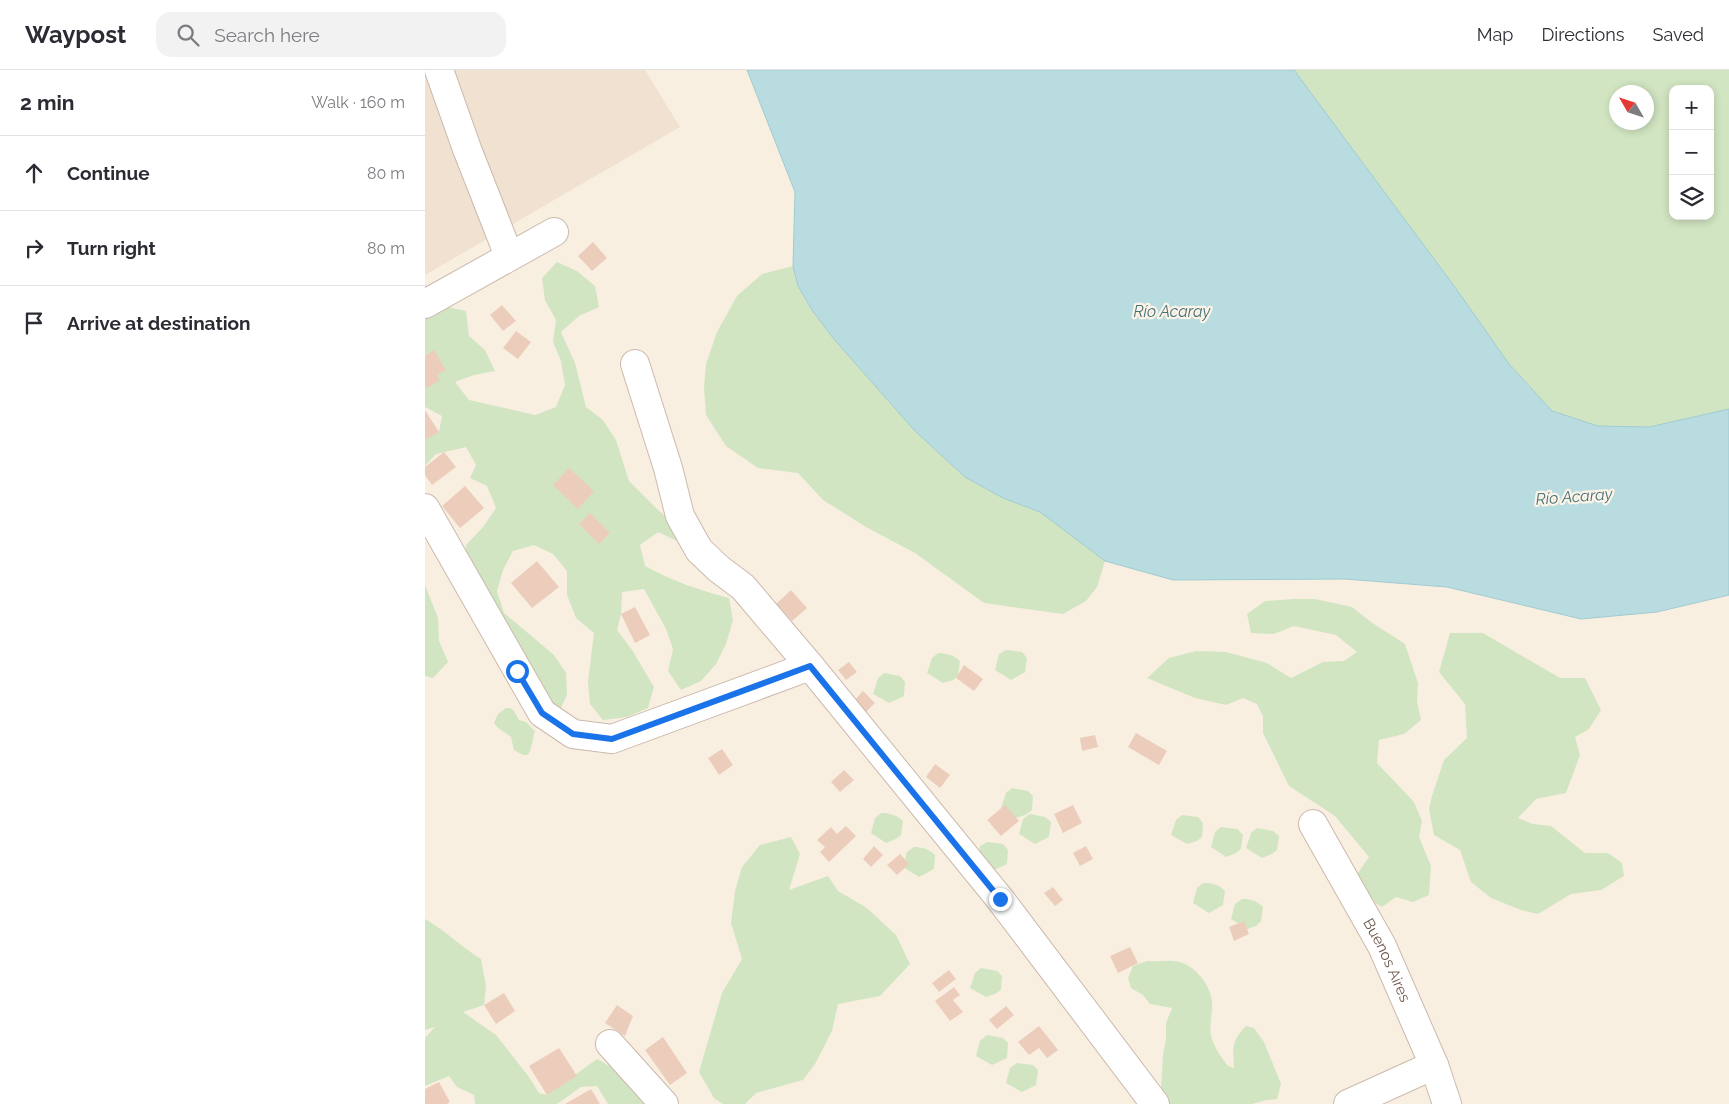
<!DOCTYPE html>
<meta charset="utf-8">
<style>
:root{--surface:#fff;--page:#f2f2f3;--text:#2b2b33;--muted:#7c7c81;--line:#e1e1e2}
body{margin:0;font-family:Raleway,sans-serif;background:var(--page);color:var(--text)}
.controls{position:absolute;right:15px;top:15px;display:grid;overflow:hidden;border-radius:10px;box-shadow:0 2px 8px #0003}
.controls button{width:45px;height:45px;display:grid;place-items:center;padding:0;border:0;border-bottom:1px solid var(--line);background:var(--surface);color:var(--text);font:25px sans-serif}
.compass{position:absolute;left:1184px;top:15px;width:45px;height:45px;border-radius:50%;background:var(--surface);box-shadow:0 2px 8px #0003;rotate:309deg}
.stop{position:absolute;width:15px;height:15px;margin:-11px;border:4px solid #1a73e8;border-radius:50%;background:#fff}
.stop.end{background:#1a73e8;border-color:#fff;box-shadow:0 1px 5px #0008}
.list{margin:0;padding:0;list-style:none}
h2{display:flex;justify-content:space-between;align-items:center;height:65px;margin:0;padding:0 20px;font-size:21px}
h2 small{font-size:16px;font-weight:400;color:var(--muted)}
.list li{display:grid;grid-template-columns:32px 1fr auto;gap:15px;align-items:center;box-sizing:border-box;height:75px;padding:0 20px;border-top:1px solid var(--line)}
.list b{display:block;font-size:19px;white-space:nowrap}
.list em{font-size:16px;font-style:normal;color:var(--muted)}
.icon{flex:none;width:28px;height:28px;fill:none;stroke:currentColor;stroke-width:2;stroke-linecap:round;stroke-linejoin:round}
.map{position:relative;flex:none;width:1304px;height:1034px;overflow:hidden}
header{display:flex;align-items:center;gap:30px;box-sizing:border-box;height:70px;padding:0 25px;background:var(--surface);border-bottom:1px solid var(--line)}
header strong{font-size:24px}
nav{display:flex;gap:28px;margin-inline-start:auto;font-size:18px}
.search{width:350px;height:45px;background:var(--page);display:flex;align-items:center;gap:12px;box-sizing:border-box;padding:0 18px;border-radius:15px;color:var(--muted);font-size:19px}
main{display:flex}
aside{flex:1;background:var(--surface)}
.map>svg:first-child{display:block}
.residential{fill:#f0e1d1}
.green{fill:#d1e5c2;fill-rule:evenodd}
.water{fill:#b8dce0;stroke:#a0cbd1}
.building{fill:#eccdbc}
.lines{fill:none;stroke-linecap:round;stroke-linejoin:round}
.minor-casing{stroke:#cbb9ac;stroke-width:30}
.minor{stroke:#fff;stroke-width:28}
.route{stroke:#1a73e8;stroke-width:6}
.labels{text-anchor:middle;stroke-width:4.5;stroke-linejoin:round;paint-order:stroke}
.street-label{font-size:15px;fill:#6e564b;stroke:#fdf3e7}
.water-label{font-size:16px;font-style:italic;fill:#447279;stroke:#fdf3e7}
</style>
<header>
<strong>Waypost</strong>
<div class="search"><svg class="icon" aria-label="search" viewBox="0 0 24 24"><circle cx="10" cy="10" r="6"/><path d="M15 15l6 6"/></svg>Search here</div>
<nav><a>Map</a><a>Directions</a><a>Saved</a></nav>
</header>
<main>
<aside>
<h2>2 min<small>Walk · 160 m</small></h2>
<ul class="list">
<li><svg class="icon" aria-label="ahead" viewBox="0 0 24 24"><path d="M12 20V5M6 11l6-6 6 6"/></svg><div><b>Continue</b></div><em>80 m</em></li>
<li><svg class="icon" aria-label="right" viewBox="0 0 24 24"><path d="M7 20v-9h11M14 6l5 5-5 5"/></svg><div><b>Turn right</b></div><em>80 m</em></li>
<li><svg class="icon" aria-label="arrive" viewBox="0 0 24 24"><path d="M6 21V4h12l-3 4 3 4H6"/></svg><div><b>Arrive at destination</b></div></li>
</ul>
</aside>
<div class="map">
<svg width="1304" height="1034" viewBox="0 0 1304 1034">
<rect width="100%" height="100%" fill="#f9efe1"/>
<!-- residential -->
<polygon class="residential" points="0,0 220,0 255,57 0,205"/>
<!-- green -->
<g class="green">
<path d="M869,0h435v339l-80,18 -51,-1 -46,-15 -43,-47 -52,-74zM1248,19h37v127h-37zM1192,22h30v30h-30z"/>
<path d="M132,192l20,9 18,15 4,21 -20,9 -18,16 14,31 11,44 17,13 13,20 13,41 31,31 28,22 -9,8 -21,-10 -18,13 5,21c27,15 54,24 84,32l4,22 -7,24 -10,20 -15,17 -20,9 -13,-19 5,-22 -7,-20 -22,-40 -22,3 -1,22 -4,16 15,20 22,37 -6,21 -21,9 -24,3 -13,-16 -2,-22 6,-49 -18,-15 -9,-23v-24l-14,-17 -19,-9 -21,6 -10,19 -6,21 7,22 50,42 12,18 1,22 -10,21 -92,-146 1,-25 17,-18 13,-19 -9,-22 -17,-8 6,-13 -10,-18 -30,7 -11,12v-28l14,-6 3,-16 -17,-9v-88l18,-13 23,5 3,25 16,14 10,21 -21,4 -19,7 14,18 66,15 21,-8 9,-22 -4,-24 -8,-19 3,-22 -11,-20 -3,-22z"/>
<polygon points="368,196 373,216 387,240 408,268 489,360 540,407 578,428 615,442 680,491 672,517 661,531 638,544 559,533 490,483 441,457 398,430 373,403 333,398 301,376 281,345 279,318 281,294 292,262 312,226 337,204"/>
<polygon points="0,515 13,548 14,571 23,592 8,608 0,606"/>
<polygon points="869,529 890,529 927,537 946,552 980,574 993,613 992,631 996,650 979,664 954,670 952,693 989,732 997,751 994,767 1006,796 1004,825 988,832 971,827 957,837 941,828 928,810 944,787 910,746 864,716 838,663 838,646 832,634 818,628 801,635 770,628 722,608 744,588 771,581 801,582 842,593 866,608 898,592 919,591 932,582 911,565 869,556 849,564 826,563 822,544 840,531"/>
<polygon points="1025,563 1058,563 1135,608 1160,608 1176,640 1164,659 1150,667 1155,685 1141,723 1111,729 1093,748 1108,754 1126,756 1160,783 1183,783 1197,793 1199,806 1176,820 1146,824 1113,844 1096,840 1066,828 1046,812 1035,780 1009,765 1004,739 1007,726 1019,690 1042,668 1040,634 1014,602"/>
<polygon points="581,580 597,582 602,588 600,602 586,610 570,600 574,584"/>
<path d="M513,583c9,0 15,2 22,8l-2,15 -5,4 -10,3 -16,-10 5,-15z"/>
<polygon points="459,603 475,606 480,612 479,626 464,633 448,624 453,608"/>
<path d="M81,638h4l4,3 5,9 7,2 9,9c-3,9 -2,15 -7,24h-5l-9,-5 -3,-13 -14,-10 -3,-4 4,-9z"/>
<polygon points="587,718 603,721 608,726 607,740 602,744 592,748 576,738 581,723"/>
<path d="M456,743c9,0 15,2 22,8l-2,14 -5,4 -10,4 -15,-10 4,-15z"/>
<polygon points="605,744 620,747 626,752 624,767 610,774 594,764 598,749"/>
<polygon points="757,745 773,747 778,753 777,767 772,771 762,774 746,765 751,750"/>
<polygon points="796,757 812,759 818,765 816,779 811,783 801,787 786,777 790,762"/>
<polygon points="832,758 848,761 854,766 852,780 847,784 837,788 821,778 826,763"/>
<polygon points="366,767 375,784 364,820 403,806 413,821 442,838 471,865 485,894 455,926 413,934 407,961 390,994 378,1010 331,1023 320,1034 298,1034 289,1028 274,1002 297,923 317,889 306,853 310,821 317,797 335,775"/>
<polygon points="562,772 578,774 583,780 582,794 567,801 554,783 555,776"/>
<path d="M489,777c9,0 14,2 21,8l-1,14 -15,8 -16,-10 4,-15z"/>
<path d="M778,813c10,0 15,1 22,8l-2,14 -14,8 -16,-10 4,-15z"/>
<path d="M817,829c9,0 15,2 21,8l-2,14 -5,5 -9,3 -16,-10 4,-15z"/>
<path d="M0,849c20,11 36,28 56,40l5,27 -2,19 -21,7 33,23 33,42 10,16 8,2 50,-36 16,9 36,36h-41l-11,-18 -16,1 -24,17h-82l-1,-9 -17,-8 -8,-11 -24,10v-48l10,-11 -10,3z"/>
<path d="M722,891c10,1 19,-1 27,0 18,1 36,22 38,40 1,11 -3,23 -1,35 3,11 10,21 17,30l6,2c-1,-20 -3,-27 12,-42l8,2 10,14 17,42 -4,15 -11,1 -14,4h-87l-4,-16 2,-33 3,-16v-16l6,-15 -22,-4 -7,-9 -12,-7 -3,-10 5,-12z"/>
<polygon points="556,898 572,901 577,906 576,920 570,924 561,927 545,918 550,903"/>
<polygon points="562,965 578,968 583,973 582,988 567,995 551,986 555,971"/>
<polygon points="592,993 608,995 613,1000 611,1015 597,1022 581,1013 585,998"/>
</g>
<!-- water -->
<polygon class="water" points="322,0 869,0 1032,220 1084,294 1127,341 1173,356 1224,357 1304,339 1304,525 1232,542 1156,549 1022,517 920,509 748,510 680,491 615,442 578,428 540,407 489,360 408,268 387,240 373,216 368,196 370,122"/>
<!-- building -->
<g class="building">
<polygon points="168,172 182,188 167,201 153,186"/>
<polygon points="77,235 91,251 78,261 65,245"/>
<polygon points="91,261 106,272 93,289 78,278"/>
<polygon points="9,280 21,300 12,305 15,310 0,319 0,286"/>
<polygon points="0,340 14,362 0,370"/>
<polygon points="19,382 31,397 7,415 0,405 0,397"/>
<polygon points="144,398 169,421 153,439 128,415"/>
<polygon points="40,416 59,438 35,458 17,436"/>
<polygon points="165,443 185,463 174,474 154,454"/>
<polygon points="112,491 134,517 107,538 86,513"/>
<polygon points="366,520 382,538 367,551 351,534"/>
<polygon points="210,537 225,565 210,573 196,544"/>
<polygon points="424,592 432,602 421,610 413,600"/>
<polygon points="539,595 558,609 549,621 531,608"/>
<polygon points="438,621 450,633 440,643 428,632"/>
<polygon points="711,663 742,681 734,695 703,677"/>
<polygon points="670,665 673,677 657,681 655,668"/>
<polygon points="297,679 308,695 294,705 283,688"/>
<polygon points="510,694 525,705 515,718 501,707"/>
<polygon points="419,700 429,710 415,722 406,712"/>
<polygon points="580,735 594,751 576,766 562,750"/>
<polygon points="648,735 657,753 638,763 629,744"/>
<polygon points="421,756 431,766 404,792 395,782 400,777 392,770 406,757 412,764"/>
<polygon points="449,776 458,785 446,797 438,789"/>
<polygon points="661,776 668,789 655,796 648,783"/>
<polygon points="475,784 484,794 472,805 462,795"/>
<polygon points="628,817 638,830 630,836 619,823"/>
<polygon points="819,851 824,864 809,871 804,857"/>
<polygon points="705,877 713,893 693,903 685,886"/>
<polygon points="524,900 531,909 514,922 507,913"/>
<polygon points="529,917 535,925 528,930 538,942 525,951 510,931"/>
<polygon points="79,923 90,941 71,954 59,935"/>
<polygon points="192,935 208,946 200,966 180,953"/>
<polygon points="581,936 589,945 572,959 564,950"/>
<polygon points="614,956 633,980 622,988 614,978 604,985 593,972"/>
<polygon points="238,967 262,1003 245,1015 220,980"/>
<polygon points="134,978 152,1006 122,1025 104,996"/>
<polygon points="14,1012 25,1032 22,1034 0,1034 0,1019"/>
<polygon points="166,1019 175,1034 140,1034"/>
</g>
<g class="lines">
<!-- minor casing -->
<g class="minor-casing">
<g id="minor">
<polyline points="14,0 42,79 84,186"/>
<polyline points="0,234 129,162"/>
<polyline points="210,294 243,398 255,446 274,480 294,499 318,517 385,596 575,829 730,1034"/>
<polyline points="0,438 117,643 148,664 187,669 385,596"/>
<path id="s1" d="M888,754l69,122 52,119 13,39"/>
<polyline points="185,974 239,1034"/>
<polyline points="923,1034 1009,995"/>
</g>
</g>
<!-- minor -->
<use href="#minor" class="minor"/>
</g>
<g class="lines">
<!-- route -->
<polyline class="route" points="92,601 117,643 148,664 187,669 385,596 575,829"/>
</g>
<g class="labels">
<!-- street labels -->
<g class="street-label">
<text dy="5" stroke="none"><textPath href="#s1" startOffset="155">Buenos Aires</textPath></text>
</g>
<!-- water labels -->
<g class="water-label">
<text x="747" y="247">Río Acaray</text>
<text transform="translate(1149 426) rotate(-4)" y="6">Río Acaray</text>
</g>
</g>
</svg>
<div class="controls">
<button>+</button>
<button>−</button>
<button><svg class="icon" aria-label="layers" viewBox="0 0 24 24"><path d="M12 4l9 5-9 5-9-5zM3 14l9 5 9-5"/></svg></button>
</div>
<svg class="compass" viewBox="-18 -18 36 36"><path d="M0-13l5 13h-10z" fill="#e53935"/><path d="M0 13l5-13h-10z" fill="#7c7c81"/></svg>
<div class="stop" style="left:92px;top:601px"></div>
<div class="stop end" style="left:575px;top:829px"></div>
</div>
</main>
